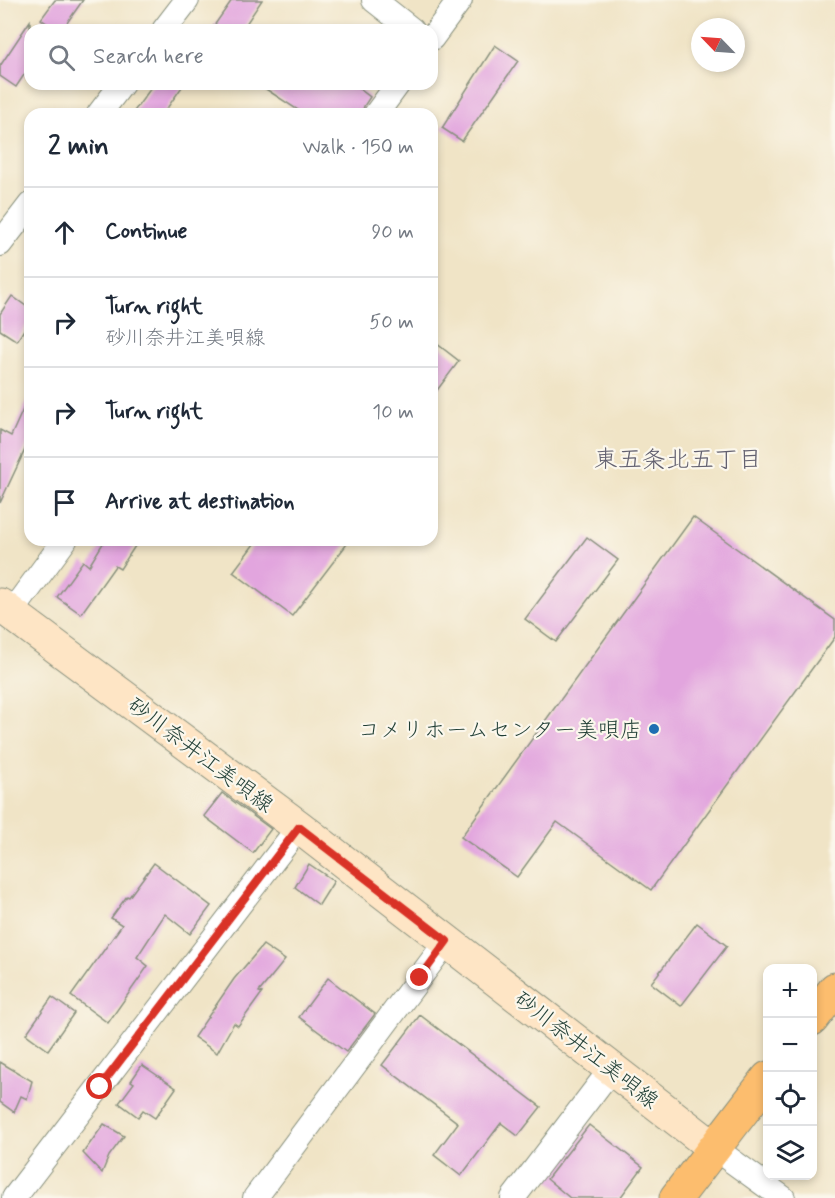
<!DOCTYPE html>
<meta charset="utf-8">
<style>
:root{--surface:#fff;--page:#f6f6f7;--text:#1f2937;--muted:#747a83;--line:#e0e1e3}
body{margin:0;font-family:Mynerve,"Klee One",sans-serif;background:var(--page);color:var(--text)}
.controls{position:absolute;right:18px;bottom:18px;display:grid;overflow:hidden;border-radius:12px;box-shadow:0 3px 9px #0003}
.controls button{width:54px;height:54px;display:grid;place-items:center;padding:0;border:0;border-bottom:2px solid var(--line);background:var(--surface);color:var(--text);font:30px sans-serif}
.compass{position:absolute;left:691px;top:18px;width:54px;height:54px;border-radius:50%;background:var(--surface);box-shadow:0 3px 9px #0003;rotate:295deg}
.stop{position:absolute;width:18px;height:18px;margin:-14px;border:4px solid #d93025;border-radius:50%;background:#fff}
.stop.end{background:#d93025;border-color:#fff;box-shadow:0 2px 6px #0008}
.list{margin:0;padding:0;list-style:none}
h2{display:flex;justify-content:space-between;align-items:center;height:78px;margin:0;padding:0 24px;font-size:26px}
h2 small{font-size:20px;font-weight:400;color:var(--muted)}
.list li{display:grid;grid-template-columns:39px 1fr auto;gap:18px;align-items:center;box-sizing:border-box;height:90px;padding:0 24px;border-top:2px solid var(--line)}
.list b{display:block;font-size:22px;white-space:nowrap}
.list p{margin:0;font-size:20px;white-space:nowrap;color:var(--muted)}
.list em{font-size:20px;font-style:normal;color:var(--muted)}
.icon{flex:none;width:33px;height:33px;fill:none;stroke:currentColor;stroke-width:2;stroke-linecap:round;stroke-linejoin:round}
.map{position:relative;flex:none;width:835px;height:1198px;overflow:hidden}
.search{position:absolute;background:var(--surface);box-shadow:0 3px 9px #0003;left:24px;top:24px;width:414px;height:66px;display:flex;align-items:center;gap:15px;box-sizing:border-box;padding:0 21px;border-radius:18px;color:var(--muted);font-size:22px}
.panel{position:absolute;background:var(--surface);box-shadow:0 3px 9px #0003;left:24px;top:108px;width:414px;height:438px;border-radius:18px}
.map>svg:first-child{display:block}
.building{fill:#e2a5de}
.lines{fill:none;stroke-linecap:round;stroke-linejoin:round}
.minor-casing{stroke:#88907d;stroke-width:26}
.secondary-casing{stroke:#88907d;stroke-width:35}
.primary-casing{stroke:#88907d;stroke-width:35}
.minor{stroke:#fff;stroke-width:24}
.secondary{stroke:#fee5c5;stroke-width:33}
.primary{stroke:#fcbd6e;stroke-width:33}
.route{stroke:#d93025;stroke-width:8}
.poi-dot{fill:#1f6fb2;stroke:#fbf7ec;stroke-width:2}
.labels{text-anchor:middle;stroke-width:4.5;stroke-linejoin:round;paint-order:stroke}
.poi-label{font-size:22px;fill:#1f3d34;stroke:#fbf7ec;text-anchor:end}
.street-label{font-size:22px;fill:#1f3d34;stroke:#fbf7ec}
.neighbourhood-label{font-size:24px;fill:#636170;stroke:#fbf7ec}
</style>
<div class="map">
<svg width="835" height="1198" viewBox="0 0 835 1198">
<rect width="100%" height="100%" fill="#fbf7ec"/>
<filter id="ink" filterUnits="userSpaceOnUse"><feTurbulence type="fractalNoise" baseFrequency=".0167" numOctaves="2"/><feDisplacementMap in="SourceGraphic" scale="12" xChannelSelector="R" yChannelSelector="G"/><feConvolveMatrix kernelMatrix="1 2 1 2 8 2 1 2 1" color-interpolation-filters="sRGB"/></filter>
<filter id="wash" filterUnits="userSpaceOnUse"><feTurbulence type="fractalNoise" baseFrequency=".008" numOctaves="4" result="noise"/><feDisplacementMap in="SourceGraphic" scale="24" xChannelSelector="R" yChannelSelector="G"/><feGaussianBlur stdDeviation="1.35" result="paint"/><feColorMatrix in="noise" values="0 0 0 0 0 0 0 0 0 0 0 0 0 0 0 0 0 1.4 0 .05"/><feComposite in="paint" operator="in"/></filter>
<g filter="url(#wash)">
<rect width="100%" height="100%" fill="#f0e4c6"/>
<g id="blocks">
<!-- building -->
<g class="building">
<polygon points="55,0 83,0 62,30 56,30 41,19"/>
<polygon points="232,0 262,0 242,30 211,30"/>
<polygon points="30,21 30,66 16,87 0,76 0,66"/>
<polygon points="495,45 518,61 462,141 442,128"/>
<polygon points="154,84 184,84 163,114 132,114"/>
<polygon points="258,84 353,84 370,97 364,106 362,114 304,114"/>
<polygon points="12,296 30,309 30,320 17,341 0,330 0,314"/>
<polygon points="432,340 459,361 432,397"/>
<polygon points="30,394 30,439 0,503 0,430 11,436"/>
<polygon points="693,517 835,620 835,637 651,890 557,822 517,877 461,837"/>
<polygon points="587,537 618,560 556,642 525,619"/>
<polygon points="105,540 139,540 120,569 115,566 81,614 57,597 83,561 89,566"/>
<polygon points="257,540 350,540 292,616 233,572"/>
<polygon points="222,793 271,829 253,853 204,816"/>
<polygon points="154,863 211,906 190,934 165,914 137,957 148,966 108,1023 71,996 122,925 111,918 127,896 129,897"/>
<polygon points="309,864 334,881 319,905 295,887"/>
<polygon points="697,923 727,946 681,1006 651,983"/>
<polygon points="263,945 285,960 259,992 262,993 238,1026 234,1023 217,1053 194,1037 234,979"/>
<polygon points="328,978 375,1014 346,1052 299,1017"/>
<polygon points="52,997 74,1013 48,1050 26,1034"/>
<polygon points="420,1015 541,1107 518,1136 501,1123 461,1176 434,1155 458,1123 382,1065"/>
<polygon points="0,1062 32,1081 27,1099 21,1096 14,1112 0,1102"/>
<polygon points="142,1065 176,1088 155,1118 143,1110 138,1117 119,1103 134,1083 131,1081"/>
<polygon points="104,1124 124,1136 109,1156 102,1173 83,1153"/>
<polygon points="589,1125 643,1167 620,1198 570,1198 547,1179"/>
</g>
</g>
</g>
<g filter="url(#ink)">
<use href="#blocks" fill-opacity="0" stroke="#88907d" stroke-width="1.5"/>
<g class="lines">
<!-- minor casing -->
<g class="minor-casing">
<g id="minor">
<polyline points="374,0 412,30"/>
<polyline points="164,30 187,0"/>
<polyline points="432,38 460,0"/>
<polyline points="99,114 122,84"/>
<polyline points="376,114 398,84"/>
<polyline points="0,244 30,205"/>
<polyline points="11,613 65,540"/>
<polyline points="714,1148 783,1198"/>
<polyline points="14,1198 299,827"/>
<polyline points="255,1198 447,941"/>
<polyline points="513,1198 612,1068"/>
</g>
</g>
<!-- secondary casing -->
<g class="secondary-casing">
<polyline id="secondary" points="0,605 299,827 714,1148"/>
</g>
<!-- primary casing -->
<g class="primary-casing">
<g id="primary">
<polyline points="812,1019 835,989"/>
<polyline points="676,1198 768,1078"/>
</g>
</g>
<!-- minor -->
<use href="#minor" class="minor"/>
<!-- secondary -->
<use href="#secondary" class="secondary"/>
<!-- primary -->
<use href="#primary" class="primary"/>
</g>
</g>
<g class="lines" filter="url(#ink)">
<!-- route -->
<polyline class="route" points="100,1087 299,827 447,941 420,978"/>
</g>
<!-- markers -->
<circle class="poi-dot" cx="654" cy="729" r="6"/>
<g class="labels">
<!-- poi labels -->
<g class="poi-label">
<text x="642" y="737">コメリホームセンター美唄店</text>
</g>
<!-- street labels -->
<g class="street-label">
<text transform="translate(201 754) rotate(37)" y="8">砂川奈井江美唄線</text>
<text transform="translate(587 1049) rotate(38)" y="8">砂川奈井江美唄線</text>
</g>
<!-- neighbourhood labels -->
<g class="neighbourhood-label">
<text x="678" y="467">東五条北五丁目</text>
</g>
</g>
</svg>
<div class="controls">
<button>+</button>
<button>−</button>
<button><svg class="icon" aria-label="locate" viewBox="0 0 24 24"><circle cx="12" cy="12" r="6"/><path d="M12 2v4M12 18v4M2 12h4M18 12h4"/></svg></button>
<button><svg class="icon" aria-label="layers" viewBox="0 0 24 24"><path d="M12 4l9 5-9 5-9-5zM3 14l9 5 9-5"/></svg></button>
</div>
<svg class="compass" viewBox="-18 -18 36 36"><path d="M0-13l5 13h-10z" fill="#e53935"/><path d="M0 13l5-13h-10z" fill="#747a83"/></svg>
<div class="stop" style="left:100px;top:1087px"></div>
<div class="stop end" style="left:420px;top:978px"></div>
<div class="search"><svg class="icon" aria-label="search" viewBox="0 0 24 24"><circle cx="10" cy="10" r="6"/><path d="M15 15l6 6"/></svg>Search here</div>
<section class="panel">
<h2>2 min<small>Walk · 150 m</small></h2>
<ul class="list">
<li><svg class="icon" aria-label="ahead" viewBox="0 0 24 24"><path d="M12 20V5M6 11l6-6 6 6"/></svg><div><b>Continue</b></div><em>90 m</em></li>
<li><svg class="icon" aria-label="right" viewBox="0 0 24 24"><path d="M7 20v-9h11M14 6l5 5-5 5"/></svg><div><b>Turn right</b><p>砂川奈井江美唄線</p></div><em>50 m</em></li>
<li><svg class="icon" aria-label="right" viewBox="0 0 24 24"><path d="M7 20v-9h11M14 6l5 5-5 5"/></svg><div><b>Turn right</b></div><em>10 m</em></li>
<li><svg class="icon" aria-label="arrive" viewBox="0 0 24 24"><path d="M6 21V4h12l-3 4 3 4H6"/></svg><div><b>Arrive at destination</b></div></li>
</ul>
</section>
</div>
